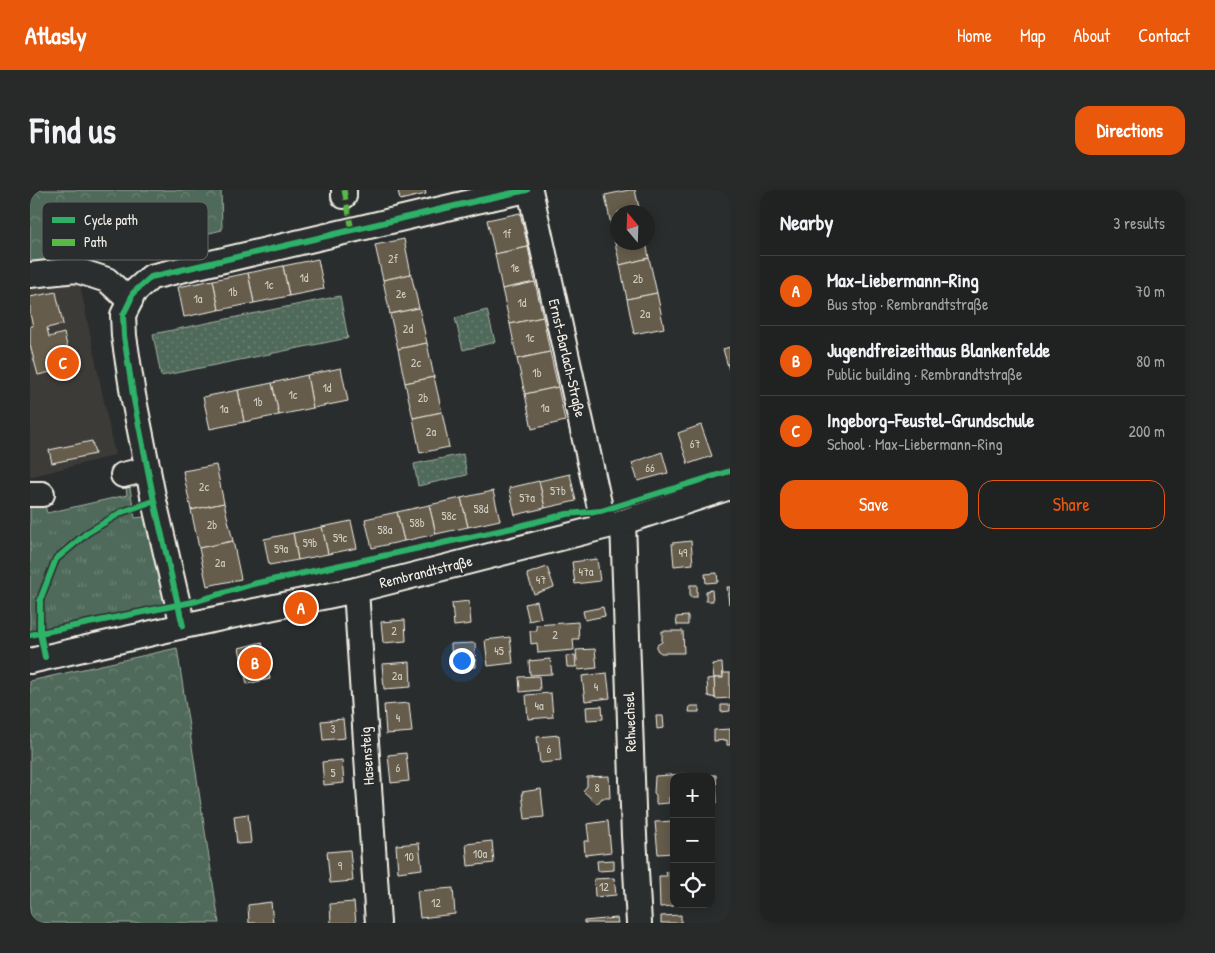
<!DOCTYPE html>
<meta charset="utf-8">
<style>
:root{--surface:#202222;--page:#282a2a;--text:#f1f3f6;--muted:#a2a4a5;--line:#3d3f40;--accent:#ea580c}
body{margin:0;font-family:"Patrick Hand",sans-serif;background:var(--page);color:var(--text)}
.controls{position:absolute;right:15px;bottom:15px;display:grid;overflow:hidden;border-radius:10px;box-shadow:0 2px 12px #0003}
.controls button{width:45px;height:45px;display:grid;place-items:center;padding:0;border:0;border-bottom:1px solid var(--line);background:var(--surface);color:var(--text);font:25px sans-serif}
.compass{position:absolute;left:580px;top:15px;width:45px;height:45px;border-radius:50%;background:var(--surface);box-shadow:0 2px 12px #0003;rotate:341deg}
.you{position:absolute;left:431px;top:470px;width:18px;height:18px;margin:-12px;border:4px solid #fff;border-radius:50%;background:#1a73e8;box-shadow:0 0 0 8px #1a73e833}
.badge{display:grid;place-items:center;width:32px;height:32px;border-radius:50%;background:var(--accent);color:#fff;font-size:16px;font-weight:700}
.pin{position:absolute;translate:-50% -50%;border:2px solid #fff;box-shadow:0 1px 5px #0006}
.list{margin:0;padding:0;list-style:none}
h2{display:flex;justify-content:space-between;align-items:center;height:65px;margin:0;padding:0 20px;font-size:21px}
h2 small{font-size:16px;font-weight:400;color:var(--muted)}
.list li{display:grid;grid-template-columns:32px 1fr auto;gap:15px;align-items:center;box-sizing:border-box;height:70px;padding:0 20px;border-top:1px solid var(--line)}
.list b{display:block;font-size:19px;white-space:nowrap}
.list p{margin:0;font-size:16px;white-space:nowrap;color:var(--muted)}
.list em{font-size:16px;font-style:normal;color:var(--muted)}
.actions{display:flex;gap:10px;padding:15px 20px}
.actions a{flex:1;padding:11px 0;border:1px solid var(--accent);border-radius:15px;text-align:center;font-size:18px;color:var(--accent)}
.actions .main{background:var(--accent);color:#fff}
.icon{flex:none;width:28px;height:28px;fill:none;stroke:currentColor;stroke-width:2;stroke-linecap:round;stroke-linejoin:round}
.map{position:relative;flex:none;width:700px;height:733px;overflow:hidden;border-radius:15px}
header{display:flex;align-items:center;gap:30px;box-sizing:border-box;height:70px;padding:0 25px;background:var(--accent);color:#fff}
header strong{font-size:24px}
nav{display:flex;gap:28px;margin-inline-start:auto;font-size:18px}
.intro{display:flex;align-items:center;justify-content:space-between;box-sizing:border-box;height:120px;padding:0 30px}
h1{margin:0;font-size:35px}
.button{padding:12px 22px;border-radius:15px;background:var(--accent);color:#fff;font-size:18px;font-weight:700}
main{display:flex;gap:30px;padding:0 30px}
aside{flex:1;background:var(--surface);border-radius:15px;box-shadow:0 2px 12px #0003}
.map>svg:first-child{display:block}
.built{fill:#3c3b37}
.grass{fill:url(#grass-tufts);stroke:#a2aea1}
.forest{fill:url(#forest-crowns);stroke:#a2aea1}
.park{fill:url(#park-dots);stroke:#a2aea1}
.building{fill:#655b4c;stroke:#f4f1e8}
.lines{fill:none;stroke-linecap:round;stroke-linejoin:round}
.minor-casing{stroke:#f4f1e8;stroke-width:28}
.minor{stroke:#2a2d2e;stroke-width:24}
.quiet{stroke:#58b947;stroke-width:5;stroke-dasharray:10 5;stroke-linecap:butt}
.cycleway-casing{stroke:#2a2d2e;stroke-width:9}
.cycleway{stroke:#2db169;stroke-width:6}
.labels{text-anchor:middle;stroke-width:5;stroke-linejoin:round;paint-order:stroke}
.number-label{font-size:12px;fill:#d0ccc1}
.street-label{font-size:15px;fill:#f4f1e8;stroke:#2a2d2e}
.key{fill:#2a2d2e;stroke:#676866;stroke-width:1}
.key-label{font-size:14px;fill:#f4f1e8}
</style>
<header>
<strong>Atlasly</strong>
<nav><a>Home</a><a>Map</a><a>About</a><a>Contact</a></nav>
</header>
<div class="intro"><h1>Find us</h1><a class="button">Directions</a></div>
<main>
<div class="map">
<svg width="700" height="733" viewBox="0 0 700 733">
<defs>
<pattern id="grass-tufts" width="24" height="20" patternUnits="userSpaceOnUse" patternTransform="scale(1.25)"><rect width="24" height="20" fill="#506b5a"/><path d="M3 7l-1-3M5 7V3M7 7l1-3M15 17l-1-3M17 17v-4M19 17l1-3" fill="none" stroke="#6a8172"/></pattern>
<pattern id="forest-crowns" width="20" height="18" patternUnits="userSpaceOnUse" patternTransform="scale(1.25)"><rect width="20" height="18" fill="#506b5a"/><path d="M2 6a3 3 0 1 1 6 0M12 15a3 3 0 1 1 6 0" fill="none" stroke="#6a8172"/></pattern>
<pattern id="park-dots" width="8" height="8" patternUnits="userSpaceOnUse" patternTransform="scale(1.25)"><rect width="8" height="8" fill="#506b5a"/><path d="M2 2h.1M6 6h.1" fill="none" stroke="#6a8172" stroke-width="1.8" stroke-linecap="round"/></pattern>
</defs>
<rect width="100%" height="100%" fill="#2a2d2e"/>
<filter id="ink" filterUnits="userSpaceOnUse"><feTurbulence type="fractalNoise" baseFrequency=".02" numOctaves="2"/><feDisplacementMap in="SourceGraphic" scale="10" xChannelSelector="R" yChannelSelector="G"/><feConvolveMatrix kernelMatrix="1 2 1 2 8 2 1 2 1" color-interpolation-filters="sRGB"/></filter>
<g filter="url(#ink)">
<!-- built -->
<polygon class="built" points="46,75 85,265 0,287 0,81"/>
<!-- grass -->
<polygon class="grass" points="95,292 99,292 105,328 121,326 138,413 0,442 0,312 14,311 17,323 97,305"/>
<!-- forest -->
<g class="forest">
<polygon points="0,0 191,0 192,40 46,75 0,81"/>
<polygon points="147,458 189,733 0,733 0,491"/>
</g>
<!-- park -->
<g class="park">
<polygon points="310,106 318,148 131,186 123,144"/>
<polygon points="457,120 465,152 433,160 425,128"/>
<polygon points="433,264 437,285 388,296 384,274"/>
</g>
<!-- building -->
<g class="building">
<polygon points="368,0 395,0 396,4 370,10"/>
<polygon points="599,0 605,0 610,22 588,22 588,39 582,40 575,5"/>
<polygon points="490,23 498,57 465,64 457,30"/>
<polygon points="588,39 588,52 616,52 619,68 590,75 582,40"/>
<polygon points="374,49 381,84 353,90 345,55"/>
<polygon points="498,57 505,92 472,99 465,64"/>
<polygon points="619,68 627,103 597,109 590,75"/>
<polygon points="288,69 294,99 259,106 253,76"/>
<polygon points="253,76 259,106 224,113 218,83"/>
<polygon points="218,83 224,113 189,120 183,90"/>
<polygon points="381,84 389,118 360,124 353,90"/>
<polygon points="183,90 189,120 154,127 148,97"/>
<polygon points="505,92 513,127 480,134 472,99"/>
<polygon points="26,102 33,134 17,138 19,147 34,143 42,177 8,185 0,155 0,136 3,136 0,124 0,107"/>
<polygon points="627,103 634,138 604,144 597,109"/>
<polygon points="389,118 397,153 368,159 360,124"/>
<polygon points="513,127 520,162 487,169 480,134"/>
<polygon points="397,153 404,187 375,193 368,159"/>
<polygon points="700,157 700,180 699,180 693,159"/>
<polygon points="520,162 528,197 495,204 487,169"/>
<polygon points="311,178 318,211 283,218 277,185"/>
<polygon points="277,185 283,218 249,225 242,193"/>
<polygon points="404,187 412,222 383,228 375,193"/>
<polygon points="242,193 249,225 214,232 208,200"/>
<polygon points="528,197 535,231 502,239 495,204"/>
<polygon points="208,200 214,232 180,239 173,207"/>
<polygon points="412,222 419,257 390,263 383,228"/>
<polygon points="671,235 682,266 658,274 648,243"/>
<polygon points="62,251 65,264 22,273 19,260"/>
<polygon points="632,262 638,283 608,291 602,273"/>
<polygon points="186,275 194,313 161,320 153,281"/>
<polygon points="540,284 546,311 515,318 509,291"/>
<polygon points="509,291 515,318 485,325 479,298"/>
<polygon points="463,301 470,330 438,337 431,308"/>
<polygon points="431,308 438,337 406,344 399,315"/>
<polygon points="194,313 203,351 169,358 161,320"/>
<polygon points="399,315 406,344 374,351 367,322"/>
<polygon points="367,322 374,351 342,358 335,329"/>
<polygon points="321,331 327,358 298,364 292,337"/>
<polygon points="292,337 298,364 268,370 263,343"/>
<polygon points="263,343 268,370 239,375 234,349"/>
<polygon points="203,351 211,389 177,396 169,358"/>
<polygon points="661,351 663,374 644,376 642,353"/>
<polygon points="567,369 570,391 545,394 542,372"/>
<polygon points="517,377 524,397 504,404 497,384"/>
<polygon points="687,383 688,392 676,393 675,384"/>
<rect x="660" y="395" width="7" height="12"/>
<polygon points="697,397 700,397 700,414 699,414"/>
<polygon points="682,400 683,411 676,411 676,401"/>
<polygon points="439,411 441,434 424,436 422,413"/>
<polygon points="507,411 511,428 499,431 495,414"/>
<polygon points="573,417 575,426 555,430 553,421"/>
<polygon points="658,426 658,435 647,435 646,427"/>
<polygon points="375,430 376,451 353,453 351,432"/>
<polygon points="548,432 549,449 543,449 544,460 508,463 507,453 501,454 500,441 507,441 506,435"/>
<polygon points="632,441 653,441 654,463 631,463 627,460 627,455 632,452"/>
<polygon points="480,447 483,473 458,476 455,450"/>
<polygon points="232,452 240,489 217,494 209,458"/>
<polygon points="445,453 446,477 422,478 421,454"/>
<polygon points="565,459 567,478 548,480 546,460"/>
<polygon points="545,465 546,477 537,477 536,466"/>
<polygon points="520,469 522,484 500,485 499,471"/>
<polygon points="380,472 381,497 354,499 352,474"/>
<polygon points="692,473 693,488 684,488 682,474"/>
<polygon points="577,483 580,508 555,511 552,486"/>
<polygon points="693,483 700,483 700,508 685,509 684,488 693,488"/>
<polygon points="509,486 510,500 490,502 489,487"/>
<polygon points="684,488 685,508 678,506 677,489"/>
<polygon points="521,503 523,527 498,529 496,505"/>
<polygon points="379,513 382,542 356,544 354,515"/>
<polygon points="691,515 700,515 700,521 691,522"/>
<polygon points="572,516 573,529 557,530 556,517"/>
<polygon points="660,516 669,516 669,522 659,522"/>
<polygon points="626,526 633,526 634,538 627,539"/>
<polygon points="313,529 315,548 293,550 291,531"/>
<polygon points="700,539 700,555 697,555 697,550 684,551 684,540"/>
<polygon points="529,545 531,571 510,573 507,547"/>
<polygon points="376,563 379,591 361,593 358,565"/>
<polygon points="312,570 314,593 294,595 292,572"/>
<polygon points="655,584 655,587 644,587 644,607 639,607 639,613 626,614 626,605 624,603 625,586"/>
<polygon points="673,585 686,585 687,613 681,613 681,587 673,587"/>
<polygon points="579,586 580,608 572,608 567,614 553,601 557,596 557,587"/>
<polygon points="511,599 514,627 495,629 492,602"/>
<polygon points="218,624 221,653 207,654 204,626"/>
<polygon points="578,631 581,662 555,665 554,651 559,651 557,634"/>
<polygon points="644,631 644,663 628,664 625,632"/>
<polygon points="462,651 464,673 438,676 436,654"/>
<polygon points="389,653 392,679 368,682 366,655"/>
<polygon points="320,660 323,691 300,693 297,662"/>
<polygon points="584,670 584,680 568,681 567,671"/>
<polygon points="644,681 644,716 630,717 629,686 637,686 636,682"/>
<polygon points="584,688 586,705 565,707 564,689"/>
<polygon points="423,698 425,724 390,728 387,701"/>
<polygon points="241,712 243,733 219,733 218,715"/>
<polygon points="324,712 326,733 301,733 300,714"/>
<polygon points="651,725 651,733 631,733 631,726"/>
<polygon points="587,728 588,733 554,733 554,731"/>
</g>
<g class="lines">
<!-- minor casing -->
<g class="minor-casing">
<g id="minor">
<polyline points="500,0 574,336"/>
<polyline points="314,6 314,0"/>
<polyline points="0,85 46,80 77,90 100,111"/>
<polyline points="93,285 118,279"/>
<polyline points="0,304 12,304"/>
<polyline points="593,332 604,646 609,733"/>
<polyline points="326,400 348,733"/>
<polyline points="153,436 124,311 103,205 94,146 93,125 100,111 103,103 121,87 446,11 497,0"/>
<polyline points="0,471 153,436 326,400 593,332 700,297"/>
</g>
</g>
<!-- minor -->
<use href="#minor" class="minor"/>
<!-- quiet -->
<polyline class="quiet" points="314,0 322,40"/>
<!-- cycleway casing -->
<g class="cycleway-casing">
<g id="cycleway">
<polyline points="153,436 124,311 103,205 94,146 93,125 100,111 103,103 121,87 446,11 497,0"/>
<polyline points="0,445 167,411 223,394 482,338 537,324 571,321 700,281"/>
<polyline points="15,467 10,443 10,410 26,369 57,343 92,322 124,311"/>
</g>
</g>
<!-- cycleway -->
<use href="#cycleway" class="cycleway"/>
</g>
</g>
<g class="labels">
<!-- number labels -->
<g class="number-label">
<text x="477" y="48">1f</text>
<text x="363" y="73">2f</text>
<text x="485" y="82">1e</text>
<text x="274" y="92">1d</text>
<text x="608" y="93">2b</text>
<text x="239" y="99">1c</text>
<text x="203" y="106">1b</text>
<text x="371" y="108">2e</text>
<text x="168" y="113">1a</text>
<text x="492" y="117">1d</text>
<text x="615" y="128">2a</text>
<text x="378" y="143">2d</text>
<text x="500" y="152">1c</text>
<text x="386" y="177">2c</text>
<text x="507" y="187">1b</text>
<text x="297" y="202">1d</text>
<text x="263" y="209">1c</text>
<text x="393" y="212">2b</text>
<text x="228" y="216">1b</text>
<text x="515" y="222">1a</text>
<text x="194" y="223">1a</text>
<text x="401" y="246">2a</text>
<text x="665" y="258">67</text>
<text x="620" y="282">66</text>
<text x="174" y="301">2c</text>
<text x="528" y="305">57b</text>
<text x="497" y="312">57a</text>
<text x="451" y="323">58d</text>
<text x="419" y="330">58c</text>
<text x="387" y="337">58b</text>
<text x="182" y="339">2b</text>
<text x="355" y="344">58a</text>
<text x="310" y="352">59c</text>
<text x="280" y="357">59b</text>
<text x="251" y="363">59a</text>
<text x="653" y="367">49</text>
<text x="190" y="377">2a</text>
<text x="556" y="386">47a</text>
<text x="511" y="394">47</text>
<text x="364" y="445">2</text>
<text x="525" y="449">2</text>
<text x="469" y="465">45</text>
<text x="367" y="490">2a</text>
<text x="566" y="501">4</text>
<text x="509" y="520">4a</text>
<text x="368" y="532">4</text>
<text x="303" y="543">3</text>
<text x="519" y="563">6</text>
<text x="368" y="582">6</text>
<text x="303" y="587">5</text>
<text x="567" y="602">8</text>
<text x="450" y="668">10a</text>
<text x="379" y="671">10</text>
<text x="310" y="680">9</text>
<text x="574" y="701">12</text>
<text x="406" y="717">12</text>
</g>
<!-- street labels -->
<g class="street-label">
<text transform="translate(537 168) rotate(77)" y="5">Ernst-Barlach-Straße</text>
<text transform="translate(396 382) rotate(-14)" y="5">Rembrandtstraße</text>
<text transform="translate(600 532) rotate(-92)" y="5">Rehwechsel</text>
<text transform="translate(337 566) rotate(-94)" y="5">Hasensteig</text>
</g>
</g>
<!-- legend -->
<rect x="12" y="12" width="166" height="58" rx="8" class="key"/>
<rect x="22" y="27" width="23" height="6" fill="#2db169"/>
<rect x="22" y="49" width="23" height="7" fill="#58b947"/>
<g class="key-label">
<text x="54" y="35">Cycle path</text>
<text x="54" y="57">Path</text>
</g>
</svg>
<div class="controls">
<button>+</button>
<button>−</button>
<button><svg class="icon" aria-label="locate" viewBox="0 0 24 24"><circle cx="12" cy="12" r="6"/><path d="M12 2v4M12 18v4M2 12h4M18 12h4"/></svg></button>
</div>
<svg class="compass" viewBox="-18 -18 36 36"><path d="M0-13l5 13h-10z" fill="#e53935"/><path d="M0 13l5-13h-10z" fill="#a2a4a5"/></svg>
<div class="you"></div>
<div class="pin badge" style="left:271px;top:418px">A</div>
<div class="pin badge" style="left:225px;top:473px">B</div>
<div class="pin badge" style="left:33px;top:173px">C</div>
</div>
<aside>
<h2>Nearby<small>3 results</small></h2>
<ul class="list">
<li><span class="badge">A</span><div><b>Max-Liebermann-Ring</b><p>Bus stop · Rembrandtstraße</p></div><em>70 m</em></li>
<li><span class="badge">B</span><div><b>Jugendfreizeithaus Blankenfelde</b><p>Public building · Rembrandtstraße</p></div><em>80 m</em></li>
<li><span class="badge">C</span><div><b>Ingeborg-Feustel-Grundschule</b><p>School · Max-Liebermann-Ring</p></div><em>200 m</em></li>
</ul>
<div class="actions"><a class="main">Save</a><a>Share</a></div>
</aside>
</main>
